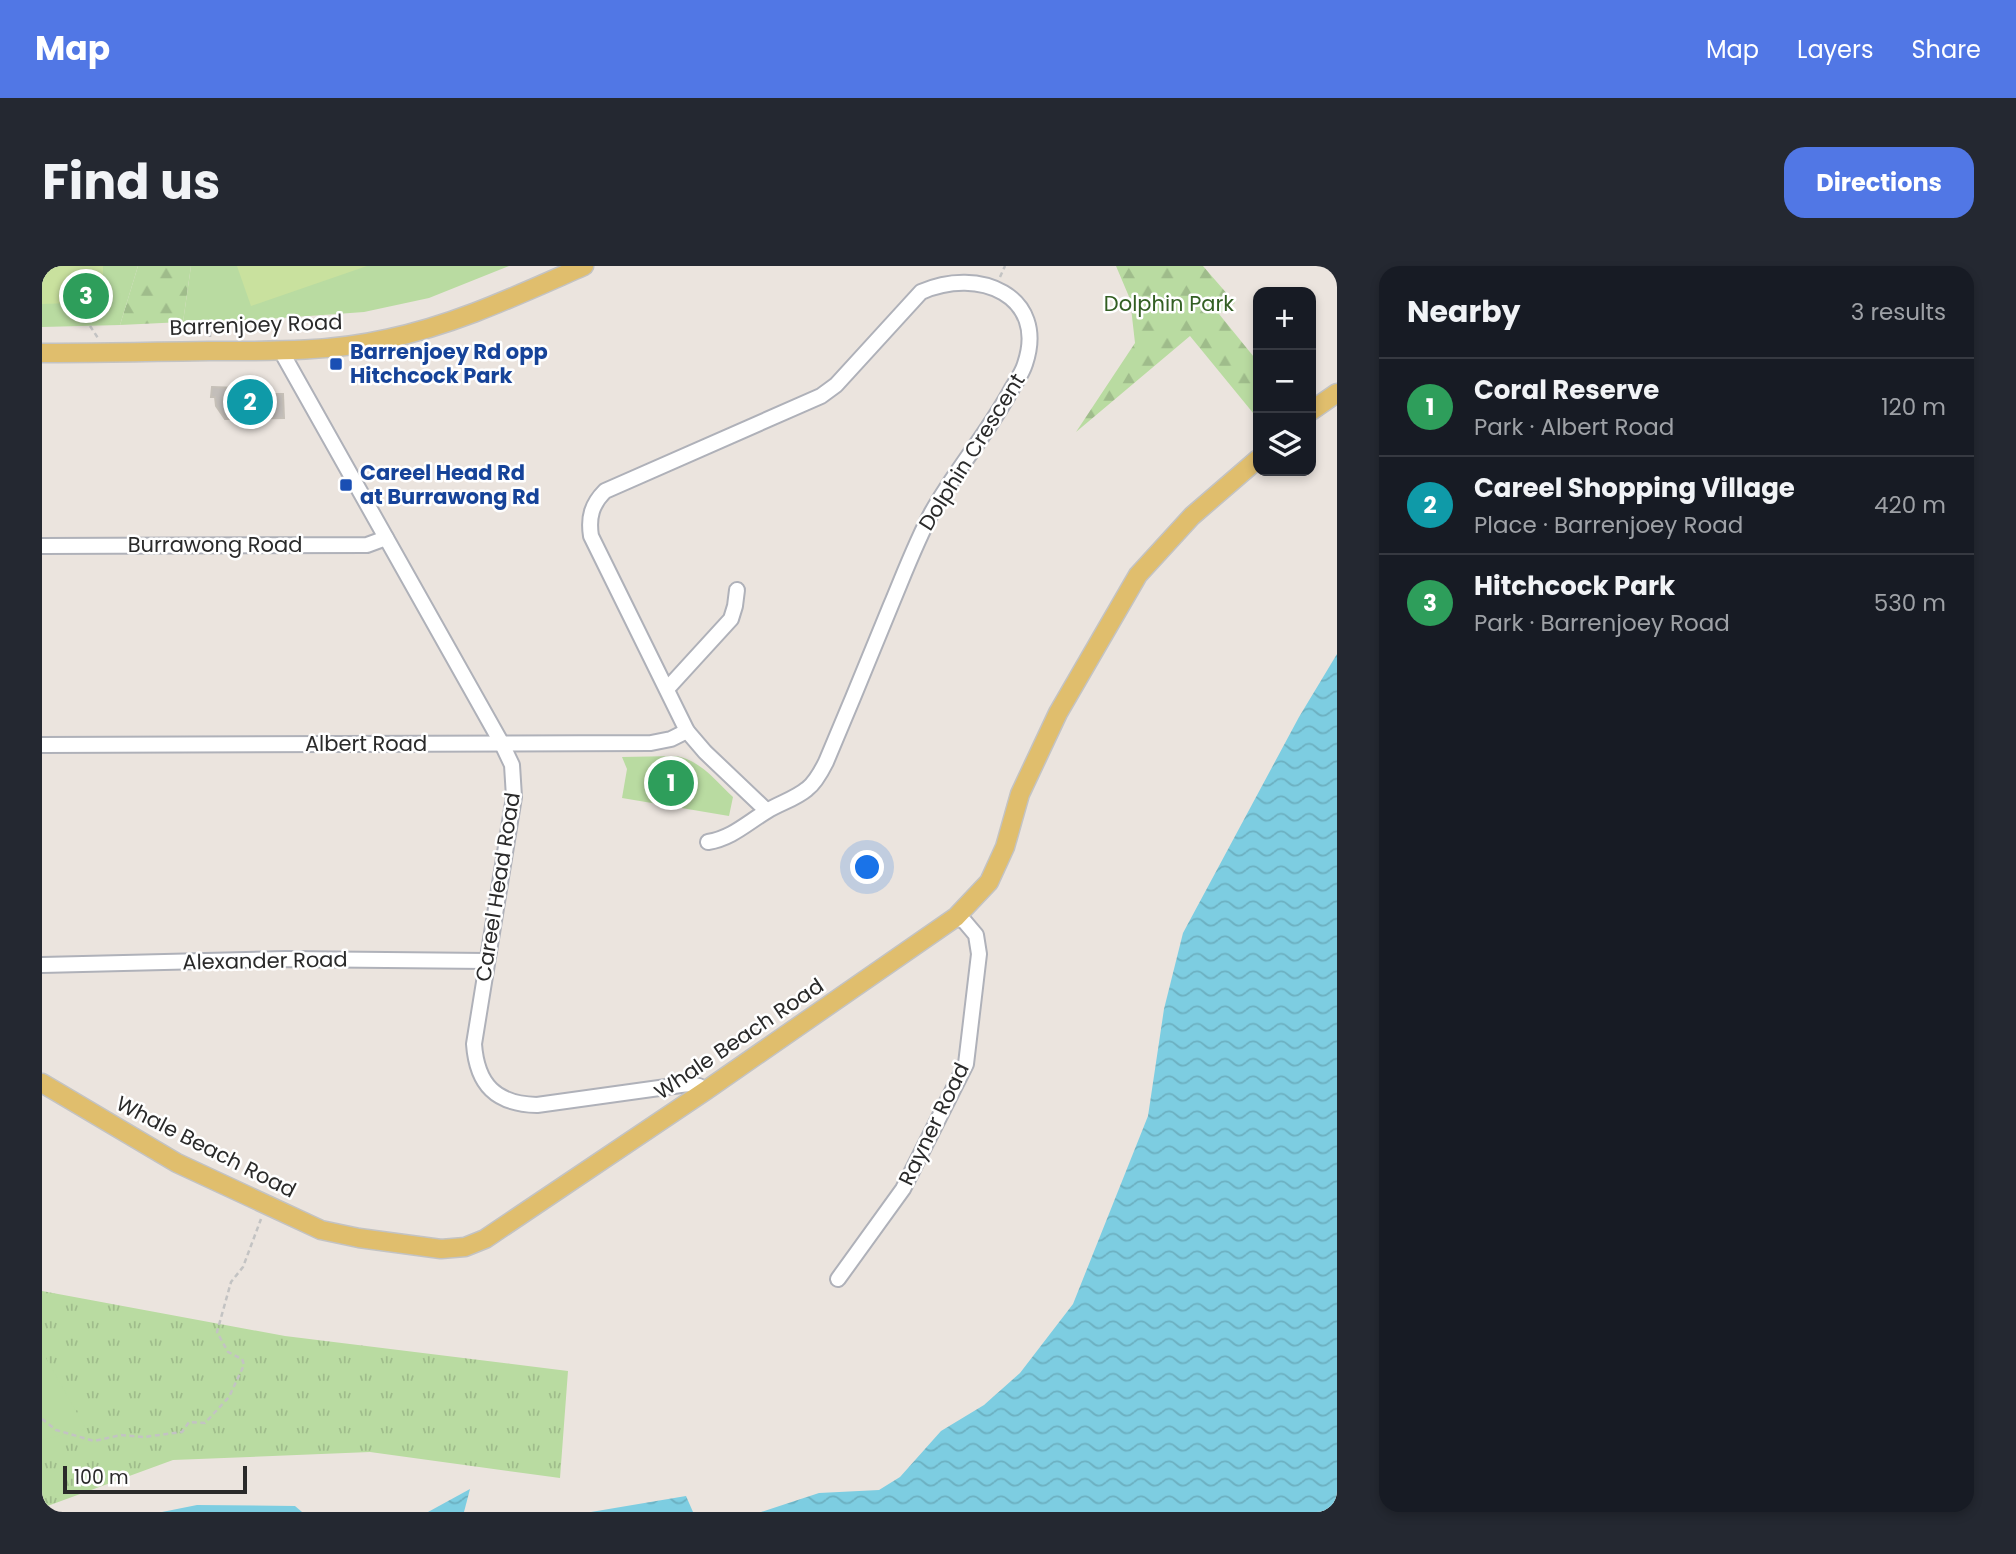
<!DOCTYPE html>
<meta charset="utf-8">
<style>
:root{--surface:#171b24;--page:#242831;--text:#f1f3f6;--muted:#9ea1a6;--line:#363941;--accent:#5177e5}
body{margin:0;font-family:Poppins,sans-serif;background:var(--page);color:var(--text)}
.controls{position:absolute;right:21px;top:21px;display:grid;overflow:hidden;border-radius:14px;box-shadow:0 4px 10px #0003}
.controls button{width:63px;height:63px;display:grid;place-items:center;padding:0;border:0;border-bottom:2px solid var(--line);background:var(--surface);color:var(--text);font:35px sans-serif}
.scale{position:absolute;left:21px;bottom:18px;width:184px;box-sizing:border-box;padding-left:7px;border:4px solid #2a2a2a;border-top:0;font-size:19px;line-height:24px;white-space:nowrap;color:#2a2a2a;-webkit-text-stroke:5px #fff;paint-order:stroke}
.you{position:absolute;left:826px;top:602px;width:24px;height:24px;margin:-18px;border:5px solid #fff;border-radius:50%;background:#1a73e8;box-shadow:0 0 0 10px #1a73e833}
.badge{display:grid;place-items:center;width:46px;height:46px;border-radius:50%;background:var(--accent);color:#fff;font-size:23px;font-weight:700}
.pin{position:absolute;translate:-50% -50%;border:4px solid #fff;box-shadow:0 2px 7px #0006}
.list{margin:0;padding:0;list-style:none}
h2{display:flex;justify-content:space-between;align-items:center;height:91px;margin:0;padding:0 28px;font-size:30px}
h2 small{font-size:23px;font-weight:400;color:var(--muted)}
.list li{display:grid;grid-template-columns:46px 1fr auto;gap:21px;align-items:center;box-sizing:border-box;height:98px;padding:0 28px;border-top:2px solid var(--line)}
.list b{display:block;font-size:26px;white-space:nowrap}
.list p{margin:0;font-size:23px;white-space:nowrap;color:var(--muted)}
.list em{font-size:23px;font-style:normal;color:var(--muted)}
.icon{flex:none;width:38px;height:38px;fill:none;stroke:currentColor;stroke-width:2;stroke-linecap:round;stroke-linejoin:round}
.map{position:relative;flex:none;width:1295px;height:1246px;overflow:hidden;border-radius:21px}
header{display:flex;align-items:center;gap:42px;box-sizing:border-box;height:98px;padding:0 35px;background:var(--accent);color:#fff}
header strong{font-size:33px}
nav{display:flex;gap:38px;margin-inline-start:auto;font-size:24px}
.intro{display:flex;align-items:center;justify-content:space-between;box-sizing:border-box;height:168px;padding:0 42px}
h1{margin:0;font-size:49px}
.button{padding:18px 32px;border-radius:21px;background:var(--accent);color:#fff;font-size:24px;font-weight:700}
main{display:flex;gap:42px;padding:0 42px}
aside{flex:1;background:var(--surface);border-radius:21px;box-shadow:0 4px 10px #0003}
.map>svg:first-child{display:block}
.grass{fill:url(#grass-tufts)}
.forest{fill:url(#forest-firs)}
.park{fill:#b9dba1}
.pitch{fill:#c9e19e}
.water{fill:url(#water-waves)}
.building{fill:#c3beba;stroke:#c6c0b8;stroke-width:2}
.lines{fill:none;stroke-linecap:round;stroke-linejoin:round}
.minor-casing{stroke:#afb1b9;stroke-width:18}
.major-casing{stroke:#c3c3c3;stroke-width:21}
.path{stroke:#c3c3c3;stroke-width:2.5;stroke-dasharray:5 3.5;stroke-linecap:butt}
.minor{stroke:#fff;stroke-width:14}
.major{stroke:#e0be6d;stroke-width:18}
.transit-dot{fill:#1a4fb4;stroke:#fff;stroke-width:2.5}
.labels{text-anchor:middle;stroke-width:5;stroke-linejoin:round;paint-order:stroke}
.park-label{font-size:21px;fill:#335f23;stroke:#fff}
.street-label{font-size:21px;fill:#2a2a2a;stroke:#fff}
.transit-label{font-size:21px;font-weight:bold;fill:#164399;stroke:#fff;text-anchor:start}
</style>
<header>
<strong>Map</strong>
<nav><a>Map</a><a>Layers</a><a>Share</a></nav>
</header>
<div class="intro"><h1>Find us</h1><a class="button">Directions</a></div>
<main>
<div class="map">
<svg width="1295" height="1246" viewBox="0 0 1295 1246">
<defs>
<pattern id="grass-tufts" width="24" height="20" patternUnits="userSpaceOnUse" patternTransform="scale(1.75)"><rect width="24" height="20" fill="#b9dba1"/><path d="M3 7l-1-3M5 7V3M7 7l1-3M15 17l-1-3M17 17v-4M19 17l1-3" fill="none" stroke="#9fbc8b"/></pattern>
<pattern id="forest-firs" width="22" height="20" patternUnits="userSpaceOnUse" patternTransform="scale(1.75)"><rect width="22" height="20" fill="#b9dba1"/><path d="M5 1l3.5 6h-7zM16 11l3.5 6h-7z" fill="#9fbc8b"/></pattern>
<pattern id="water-waves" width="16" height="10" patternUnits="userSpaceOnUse" patternTransform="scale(1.75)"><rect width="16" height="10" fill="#7dcde1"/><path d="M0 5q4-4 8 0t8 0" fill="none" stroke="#6cb0c1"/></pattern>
</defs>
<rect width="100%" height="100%" fill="#ebe4de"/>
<!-- grass -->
<polygon class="grass" points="0,1025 243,1070 526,1105 518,1212 328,1186 131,1194 0,1242"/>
<!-- forest -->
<g class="forest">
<polygon points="96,0 149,0 141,56 78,59"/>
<polygon points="1074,0 1161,0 1193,37 1177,48 1216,96 1216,153 1148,70 1034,166 1093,77 1088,33"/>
</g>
<!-- park -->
<g class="park">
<polygon points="0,0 96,0 78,59 0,61"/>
<polygon points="149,0 467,0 387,32 322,46 169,57 141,56"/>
<path d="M634,490c24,4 40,25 57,41l-4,19 -107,-18 5,-29 -5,-12z"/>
<polygon points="0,1085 44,1163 0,1174"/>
</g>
<!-- pitch -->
<g class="pitch">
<polygon points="0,0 61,0 61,36 0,38"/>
<polygon points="195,0 325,0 209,40"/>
</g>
<!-- water -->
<g class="water">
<polygon points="1295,388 1295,1246 719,1246 777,1227 837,1224 858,1211 899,1165 942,1139 978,1107 1031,1038 1106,850 1122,743 1141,667 1257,451"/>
<polygon points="428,1223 422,1246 386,1246"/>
<polygon points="644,1230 651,1246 549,1246"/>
<polygon points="155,1239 253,1240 260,1246 120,1246"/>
</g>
<!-- building -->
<polygon class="building" points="170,121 197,122 198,128 241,128 242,152 183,153 174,140 173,131 169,131"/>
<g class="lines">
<!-- minor casing -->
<g class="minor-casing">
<g id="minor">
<path d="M239,85l221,393 10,21 2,32 -40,247c3,41 22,60 63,61l151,-21 11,2 6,5"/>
<polyline points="0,280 325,279 344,272"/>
<polyline points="625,423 689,353 693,340 695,324"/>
<polyline points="0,479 609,477 629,473 645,465"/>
<path d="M666,576c24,-4 39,-19 59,-31 13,-8 28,-12 40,-22 8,-6 14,-17 19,-27 22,-52 44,-105 65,-157 13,-31 25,-63 41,-93 23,-41 55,-78 78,-120 5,-9 12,-18 15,-28 23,-68 -46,-98 -104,-72l-85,93 -15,11 -216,95c-13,13 -17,26 -14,45l96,195 18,21 62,59"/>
<polyline points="0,699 244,693 445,695"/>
<polyline points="796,1013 861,923 924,798 937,688 934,669 923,656 914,651"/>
</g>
</g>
<!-- major casing -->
<g class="major-casing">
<g id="major">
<path d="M0,87c57,0 113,-1 170,-2 58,0 117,1 174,-12 69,-14 134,-45 198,-73"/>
<polyline points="1269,145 1295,127"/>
<polyline points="0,817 135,897 279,964 317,972 399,983 423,981 443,973 663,825 914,651 947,616 963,581 978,528 1016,447 1096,309 1150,250 1216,193"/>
</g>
</g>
<!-- path -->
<g class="path">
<polyline points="958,11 963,0"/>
<polyline points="48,60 56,72"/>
<polyline points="168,71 169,57"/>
<polyline points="0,1153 14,1164 52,1175 79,1169 102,1171 140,1166 147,1156 163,1157 187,1131 202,1099 200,1093 186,1086 175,1066 189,1016 201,1001 219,953"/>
</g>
<!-- minor -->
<use href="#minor" class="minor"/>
<!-- major -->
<use href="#major" class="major"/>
</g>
<!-- markers -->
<g class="transit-dot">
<rect x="287" y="91" width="14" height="14" rx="3.5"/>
<rect x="297" y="212" width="14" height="14" rx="3.5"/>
</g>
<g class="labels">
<!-- park labels -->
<g class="park-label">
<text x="1127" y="45">Dolphin Park</text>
</g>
<!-- street labels -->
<g class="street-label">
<text transform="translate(214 59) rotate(-2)" y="7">Barrenjoey Road</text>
<text transform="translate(930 186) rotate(-58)" y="7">Dolphin Crescent</text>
<text x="173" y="286">Burrawong Road</text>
<text x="324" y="485">Albert Road</text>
<text transform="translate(456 621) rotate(-81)" y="7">Careel Head Road</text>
<text transform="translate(223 695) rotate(-1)" y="7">Alexander Road</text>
<text transform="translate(697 773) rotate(-34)" y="7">Whale Beach Road</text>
<text transform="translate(892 858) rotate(-64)" y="7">Rayner Road</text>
<text transform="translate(164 881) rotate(27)" y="7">Whale Beach Road</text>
</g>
<!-- transit labels -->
<g class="transit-label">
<text x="308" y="93">Barrenjoey Rd opp<tspan x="308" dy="24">Hitchcock Park</tspan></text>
<text x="318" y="214">Careel Head Rd<tspan x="318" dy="24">at Burrawong Rd</tspan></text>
</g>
</g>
</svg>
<div class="controls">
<button>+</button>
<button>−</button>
<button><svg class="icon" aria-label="layers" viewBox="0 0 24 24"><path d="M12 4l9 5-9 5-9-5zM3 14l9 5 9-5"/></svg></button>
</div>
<div class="scale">100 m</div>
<div class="you"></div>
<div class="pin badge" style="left:629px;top:517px;background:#2e9e5b">1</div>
<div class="pin badge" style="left:208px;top:136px;background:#0f9aa8">2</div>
<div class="pin badge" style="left:44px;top:30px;background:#2e9e5b">3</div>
</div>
<aside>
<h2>Nearby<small>3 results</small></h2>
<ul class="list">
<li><span class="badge" style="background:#2e9e5b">1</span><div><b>Coral Reserve</b><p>Park · Albert Road</p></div><em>120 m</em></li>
<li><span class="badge" style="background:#0f9aa8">2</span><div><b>Careel Shopping Village</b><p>Place · Barrenjoey Road</p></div><em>420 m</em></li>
<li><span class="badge" style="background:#2e9e5b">3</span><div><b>Hitchcock Park</b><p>Park · Barrenjoey Road</p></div><em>530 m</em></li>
</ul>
</aside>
</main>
